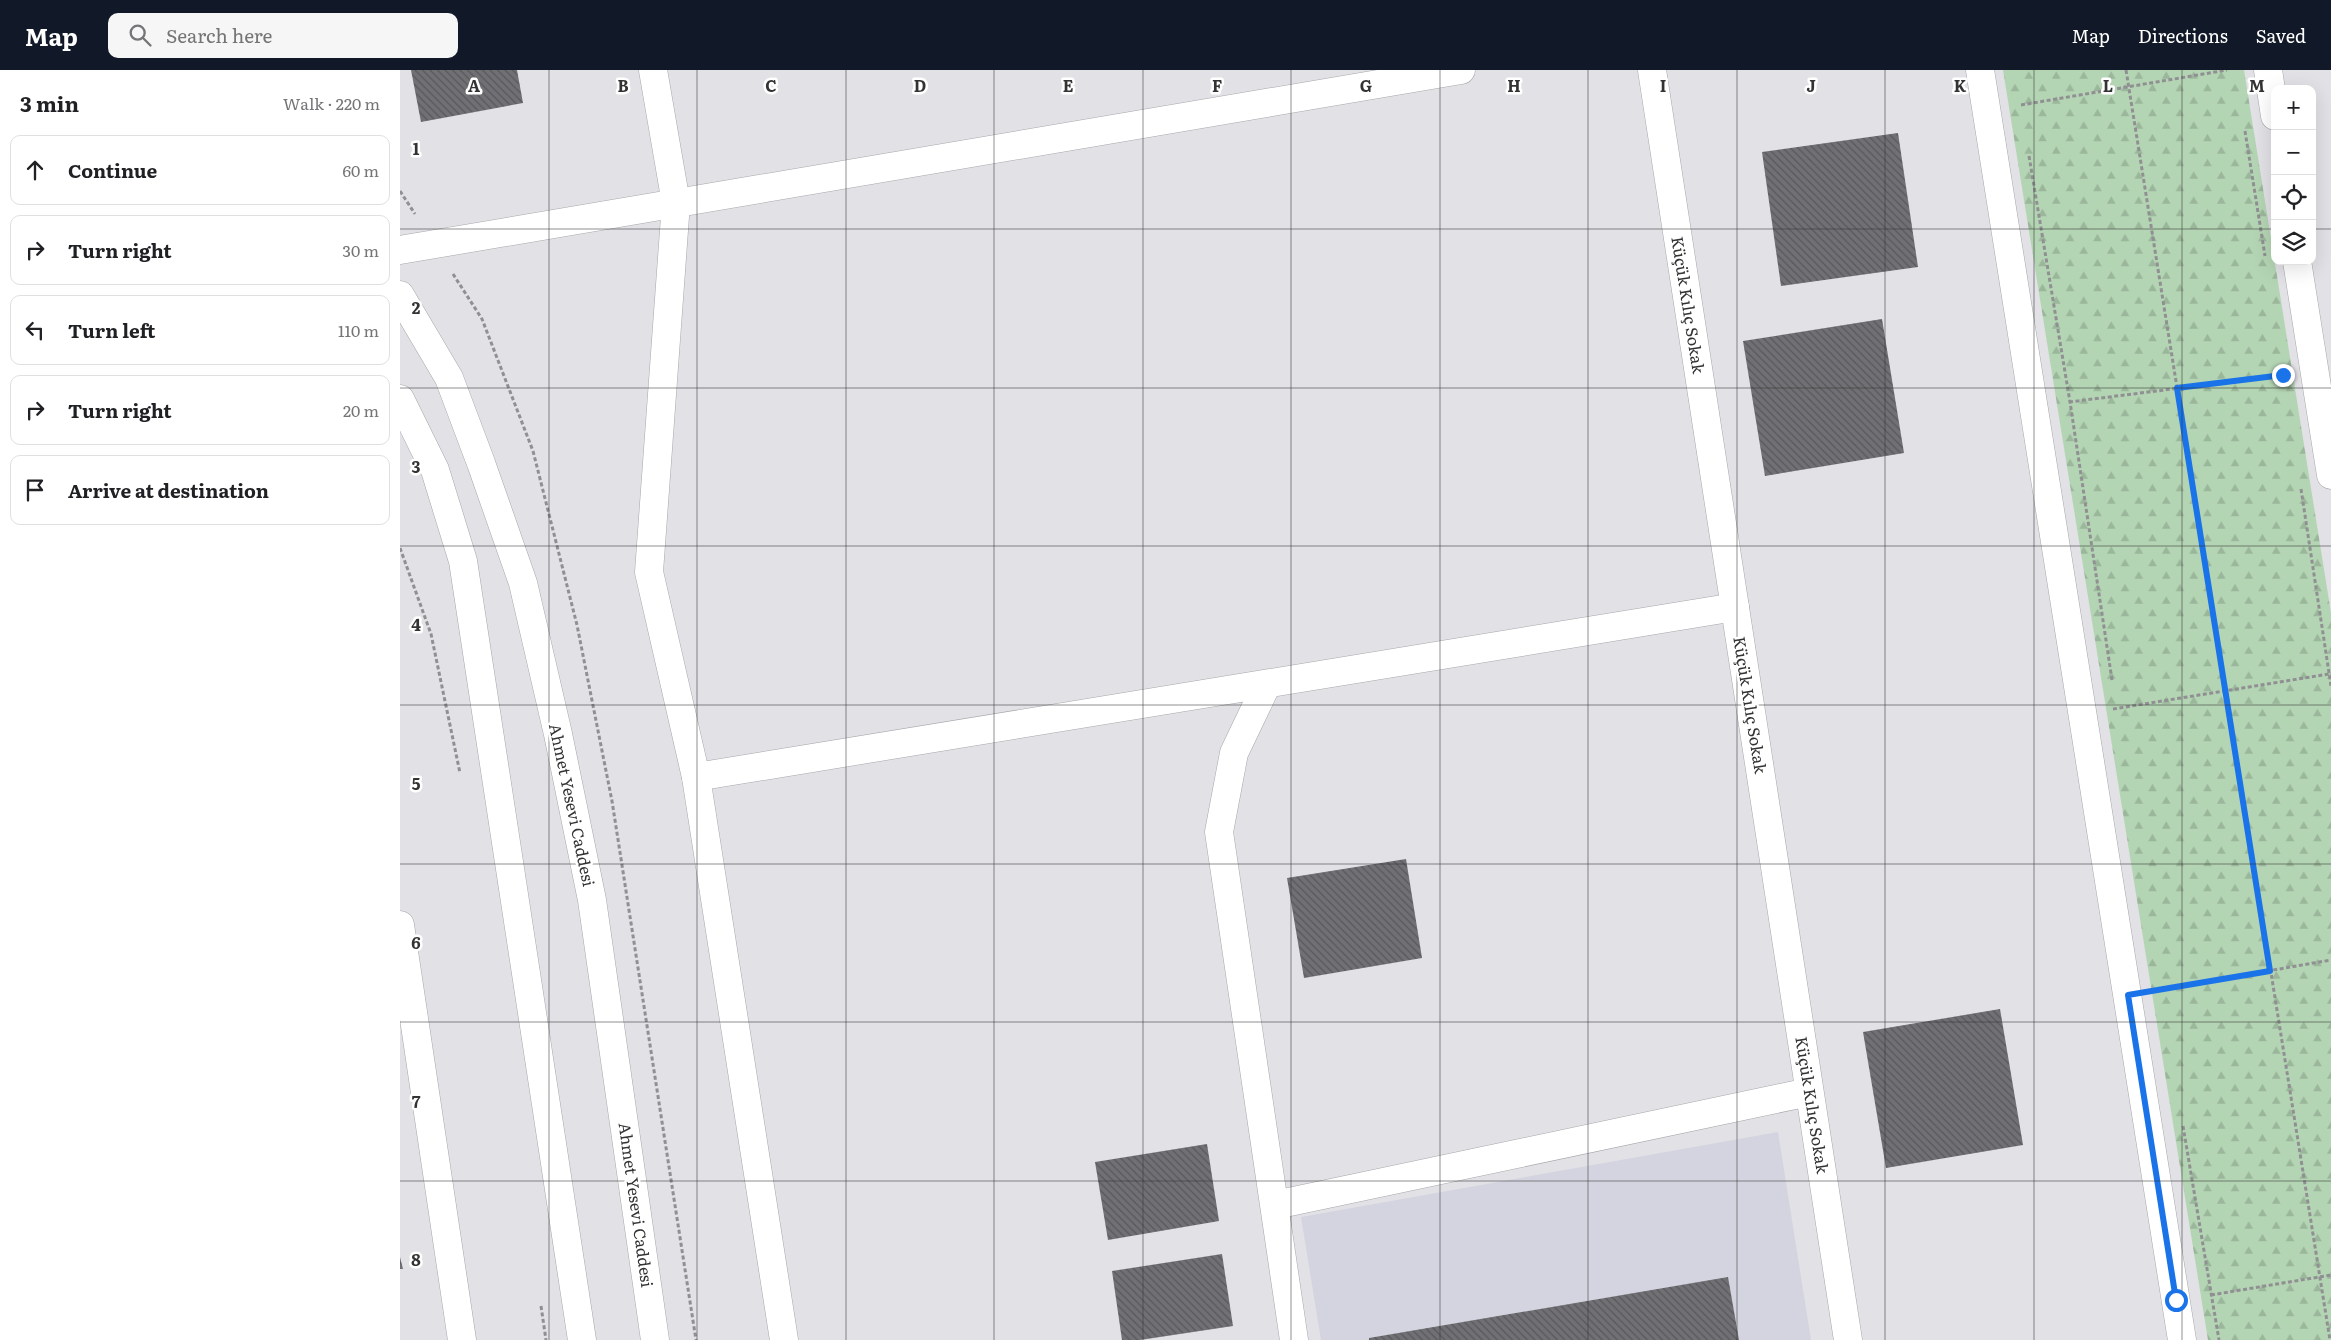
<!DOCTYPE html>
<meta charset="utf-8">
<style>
:root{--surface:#fff;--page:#f6f6f6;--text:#202124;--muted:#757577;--line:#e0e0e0;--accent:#111827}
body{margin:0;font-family:Literata,serif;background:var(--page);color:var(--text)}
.controls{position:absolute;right:15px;top:15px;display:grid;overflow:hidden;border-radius:10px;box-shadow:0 5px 20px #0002}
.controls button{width:45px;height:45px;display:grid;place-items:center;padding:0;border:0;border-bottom:1px solid var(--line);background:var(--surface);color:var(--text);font:25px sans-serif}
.stop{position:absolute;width:15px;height:15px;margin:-11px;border:4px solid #1a73e8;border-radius:50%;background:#fff}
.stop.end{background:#1a73e8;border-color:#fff;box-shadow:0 1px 5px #0008}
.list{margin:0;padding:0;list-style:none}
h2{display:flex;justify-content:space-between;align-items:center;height:65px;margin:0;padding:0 20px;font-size:21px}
h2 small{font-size:16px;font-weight:400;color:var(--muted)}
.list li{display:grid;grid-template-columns:32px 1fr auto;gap:15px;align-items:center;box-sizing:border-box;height:70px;margin:0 10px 10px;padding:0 10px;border:1px solid var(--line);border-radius:10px}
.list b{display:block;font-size:19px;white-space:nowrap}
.list em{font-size:16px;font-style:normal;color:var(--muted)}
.icon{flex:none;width:28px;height:28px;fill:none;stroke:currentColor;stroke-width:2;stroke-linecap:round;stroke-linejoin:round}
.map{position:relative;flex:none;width:1931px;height:1270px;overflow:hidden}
header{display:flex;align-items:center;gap:30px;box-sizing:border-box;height:70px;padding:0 25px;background:var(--accent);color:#fff}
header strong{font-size:24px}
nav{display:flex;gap:28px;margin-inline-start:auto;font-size:18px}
.search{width:350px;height:45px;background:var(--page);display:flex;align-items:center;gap:12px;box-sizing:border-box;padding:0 18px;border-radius:10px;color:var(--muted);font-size:19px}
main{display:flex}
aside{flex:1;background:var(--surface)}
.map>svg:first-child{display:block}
.built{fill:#d4d4e0}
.forest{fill:url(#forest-firs)}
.building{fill:url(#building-back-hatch)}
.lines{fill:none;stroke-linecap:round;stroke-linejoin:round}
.street-casing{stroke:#a7a7ab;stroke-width:29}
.secondary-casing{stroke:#a7a7ab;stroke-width:29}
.path{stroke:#909093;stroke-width:3;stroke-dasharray:4 2.5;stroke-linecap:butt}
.street{stroke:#fff;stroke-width:28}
.secondary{stroke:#fff;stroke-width:28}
.route{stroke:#1a73e8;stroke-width:6}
.grid{fill:none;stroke:#333334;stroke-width:1;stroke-opacity:0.55}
.labels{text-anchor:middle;stroke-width:5;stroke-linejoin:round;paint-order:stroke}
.street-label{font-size:16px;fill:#333334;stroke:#fff}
.grid-label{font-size:16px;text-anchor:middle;font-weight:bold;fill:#333334;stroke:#fff;stroke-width:5;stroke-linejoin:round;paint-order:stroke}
</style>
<header>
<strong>Map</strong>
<div class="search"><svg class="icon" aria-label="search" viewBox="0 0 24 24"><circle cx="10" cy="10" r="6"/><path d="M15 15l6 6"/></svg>Search here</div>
<nav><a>Map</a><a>Directions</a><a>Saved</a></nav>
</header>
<main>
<aside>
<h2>3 min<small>Walk · 220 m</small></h2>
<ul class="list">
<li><svg class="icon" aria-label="ahead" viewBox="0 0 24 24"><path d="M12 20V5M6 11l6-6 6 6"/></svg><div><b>Continue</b></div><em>60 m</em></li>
<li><svg class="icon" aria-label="right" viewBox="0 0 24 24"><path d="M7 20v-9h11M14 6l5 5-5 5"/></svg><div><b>Turn right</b></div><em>30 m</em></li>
<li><svg class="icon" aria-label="left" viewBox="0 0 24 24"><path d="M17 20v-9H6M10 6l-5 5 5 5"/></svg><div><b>Turn left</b></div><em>110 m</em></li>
<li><svg class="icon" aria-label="right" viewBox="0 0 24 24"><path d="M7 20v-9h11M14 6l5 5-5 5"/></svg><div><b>Turn right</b></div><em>20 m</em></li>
<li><svg class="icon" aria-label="arrive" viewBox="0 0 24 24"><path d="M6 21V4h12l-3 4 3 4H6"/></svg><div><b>Arrive at destination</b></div></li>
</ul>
</aside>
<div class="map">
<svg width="1931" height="1270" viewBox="0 0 1931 1270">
<defs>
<pattern id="forest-firs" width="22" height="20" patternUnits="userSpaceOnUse" patternTransform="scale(1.25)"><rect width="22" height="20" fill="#b4d5b4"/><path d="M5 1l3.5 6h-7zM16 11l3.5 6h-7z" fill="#9bb79b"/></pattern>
<pattern id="building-back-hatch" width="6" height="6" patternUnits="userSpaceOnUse" patternTransform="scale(1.25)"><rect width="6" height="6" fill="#717175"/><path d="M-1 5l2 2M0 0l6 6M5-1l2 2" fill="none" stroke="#58585c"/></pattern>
</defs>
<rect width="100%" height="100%" fill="#e1e1e6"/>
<!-- built -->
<polygon class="built" points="1378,1062 1411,1270 921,1270 901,1147"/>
<!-- forest -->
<polygon class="forest" points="1603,0 1844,0 1931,543 1931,1270 1808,1270"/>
<!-- building -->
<g class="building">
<polygon points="11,0 117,0 123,33 21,52"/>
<polygon points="1498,63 1518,197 1381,216 1362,82"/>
<polygon points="1482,249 1504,383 1365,406 1343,271"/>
<polygon points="1006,789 1022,888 904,908 887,808"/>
<polygon points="1600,939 1623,1075 1486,1098 1463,962"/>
<polygon points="807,1074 819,1151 708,1170 695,1092"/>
<polygon points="822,1184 833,1256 740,1270 722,1270 712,1201"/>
<polygon points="0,1187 3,1199 0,1199"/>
<polygon points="1328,1207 1339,1270 969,1270 969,1268"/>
</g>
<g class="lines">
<!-- street casing -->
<g class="street-casing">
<g id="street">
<polyline points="253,0 276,133 249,502 296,707 384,1270"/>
<polyline points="1252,0 1448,1270"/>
<polyline points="1580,0 1782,1270"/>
<polyline points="1868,0 1875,46"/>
<polyline points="0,180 1061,0"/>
<polyline points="1897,191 1931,405"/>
<polyline points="867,614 834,683 819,762 894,1270"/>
<polyline points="296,707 1335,537"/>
<polyline points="0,855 62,1270"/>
<polyline points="875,1135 1409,1022"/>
</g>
</g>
<!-- secondary casing -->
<g class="secondary-casing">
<g id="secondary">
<polyline points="0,225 49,308 81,393 123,513 158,664 192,830 255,1270"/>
<polyline points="0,329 35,400 63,491 182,1270"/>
</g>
</g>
<!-- path -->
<g class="path">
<polyline points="1726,0 1930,1270"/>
<polyline points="1621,35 1827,0"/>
<polyline points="1845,61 1865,186"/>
<polyline points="1629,86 1670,332 1712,610"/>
<polyline points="0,121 15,144"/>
<polyline points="53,204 82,249 133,381 177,555 212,731 296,1270"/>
<polyline points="1669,332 1884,305"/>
<polyline points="1901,419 1931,616"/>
<polyline points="0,478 31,564 60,703"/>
<polyline points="1713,639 1929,604"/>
<polyline points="1758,920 1931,890"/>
<polyline points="1783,1056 1819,1270"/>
<polyline points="1811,1225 1931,1205"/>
<polyline points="141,1236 146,1270"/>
</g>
<!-- street -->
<use href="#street" class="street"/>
<!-- secondary -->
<use href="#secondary" class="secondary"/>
</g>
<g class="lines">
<!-- route -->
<polyline class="route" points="1776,1230 1728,925 1870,901 1777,318 1883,305"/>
</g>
<!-- grid -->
<path class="grid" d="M149,0v1270M297,0v1270M446,0v1270M594,0v1270M743,0v1270M891,0v1270M1040,0v1270M1188,0v1270M1337,0v1270M1485,0v1270M1634,0v1270M1782,0v1270M0,159h1875M1912,159h19M0,318h1931M0,476h1931M0,635h1931M0,794h1931M0,952h1931M0,1111h1931"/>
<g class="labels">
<!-- street labels -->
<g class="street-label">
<text transform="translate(1288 235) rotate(81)" y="6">Küçük Kılıç Sokak</text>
<text transform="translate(1350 635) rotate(81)" y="6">Küçük Kılıç Sokak</text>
<text transform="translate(172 735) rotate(78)" y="6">Ahmet Yesevi Caddesi</text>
<text transform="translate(1412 1035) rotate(81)" y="6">Küçük Kılıç Sokak</text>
<text transform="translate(236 1135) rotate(82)" y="6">Ahmet Yesevi Caddesi</text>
</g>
</g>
<g class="grid-label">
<text x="74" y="22">A</text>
<text x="223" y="22">B</text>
<text x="371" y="22">C</text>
<text x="520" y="22">D</text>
<text x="668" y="22">E</text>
<text x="817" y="22">F</text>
<text x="966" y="22">G</text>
<text x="1114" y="22">H</text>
<text x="1263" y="22">I</text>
<text x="1411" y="22">J</text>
<text x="1560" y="22">K</text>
<text x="1708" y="22">L</text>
<text x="1857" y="22">M</text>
<text x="16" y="85">1</text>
<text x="16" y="244">2</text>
<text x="16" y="403">3</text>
<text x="16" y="561">4</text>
<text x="16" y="720">5</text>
<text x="16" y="879">6</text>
<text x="16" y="1038">7</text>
<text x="16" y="1196">8</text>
</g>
</svg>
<div class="controls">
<button>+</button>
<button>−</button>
<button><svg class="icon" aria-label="locate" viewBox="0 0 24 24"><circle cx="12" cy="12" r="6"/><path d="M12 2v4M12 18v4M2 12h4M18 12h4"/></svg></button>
<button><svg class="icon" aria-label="layers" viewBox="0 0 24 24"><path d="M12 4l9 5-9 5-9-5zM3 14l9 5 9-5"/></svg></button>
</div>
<div class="stop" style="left:1776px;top:1230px"></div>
<div class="stop end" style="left:1883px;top:305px"></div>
</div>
</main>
